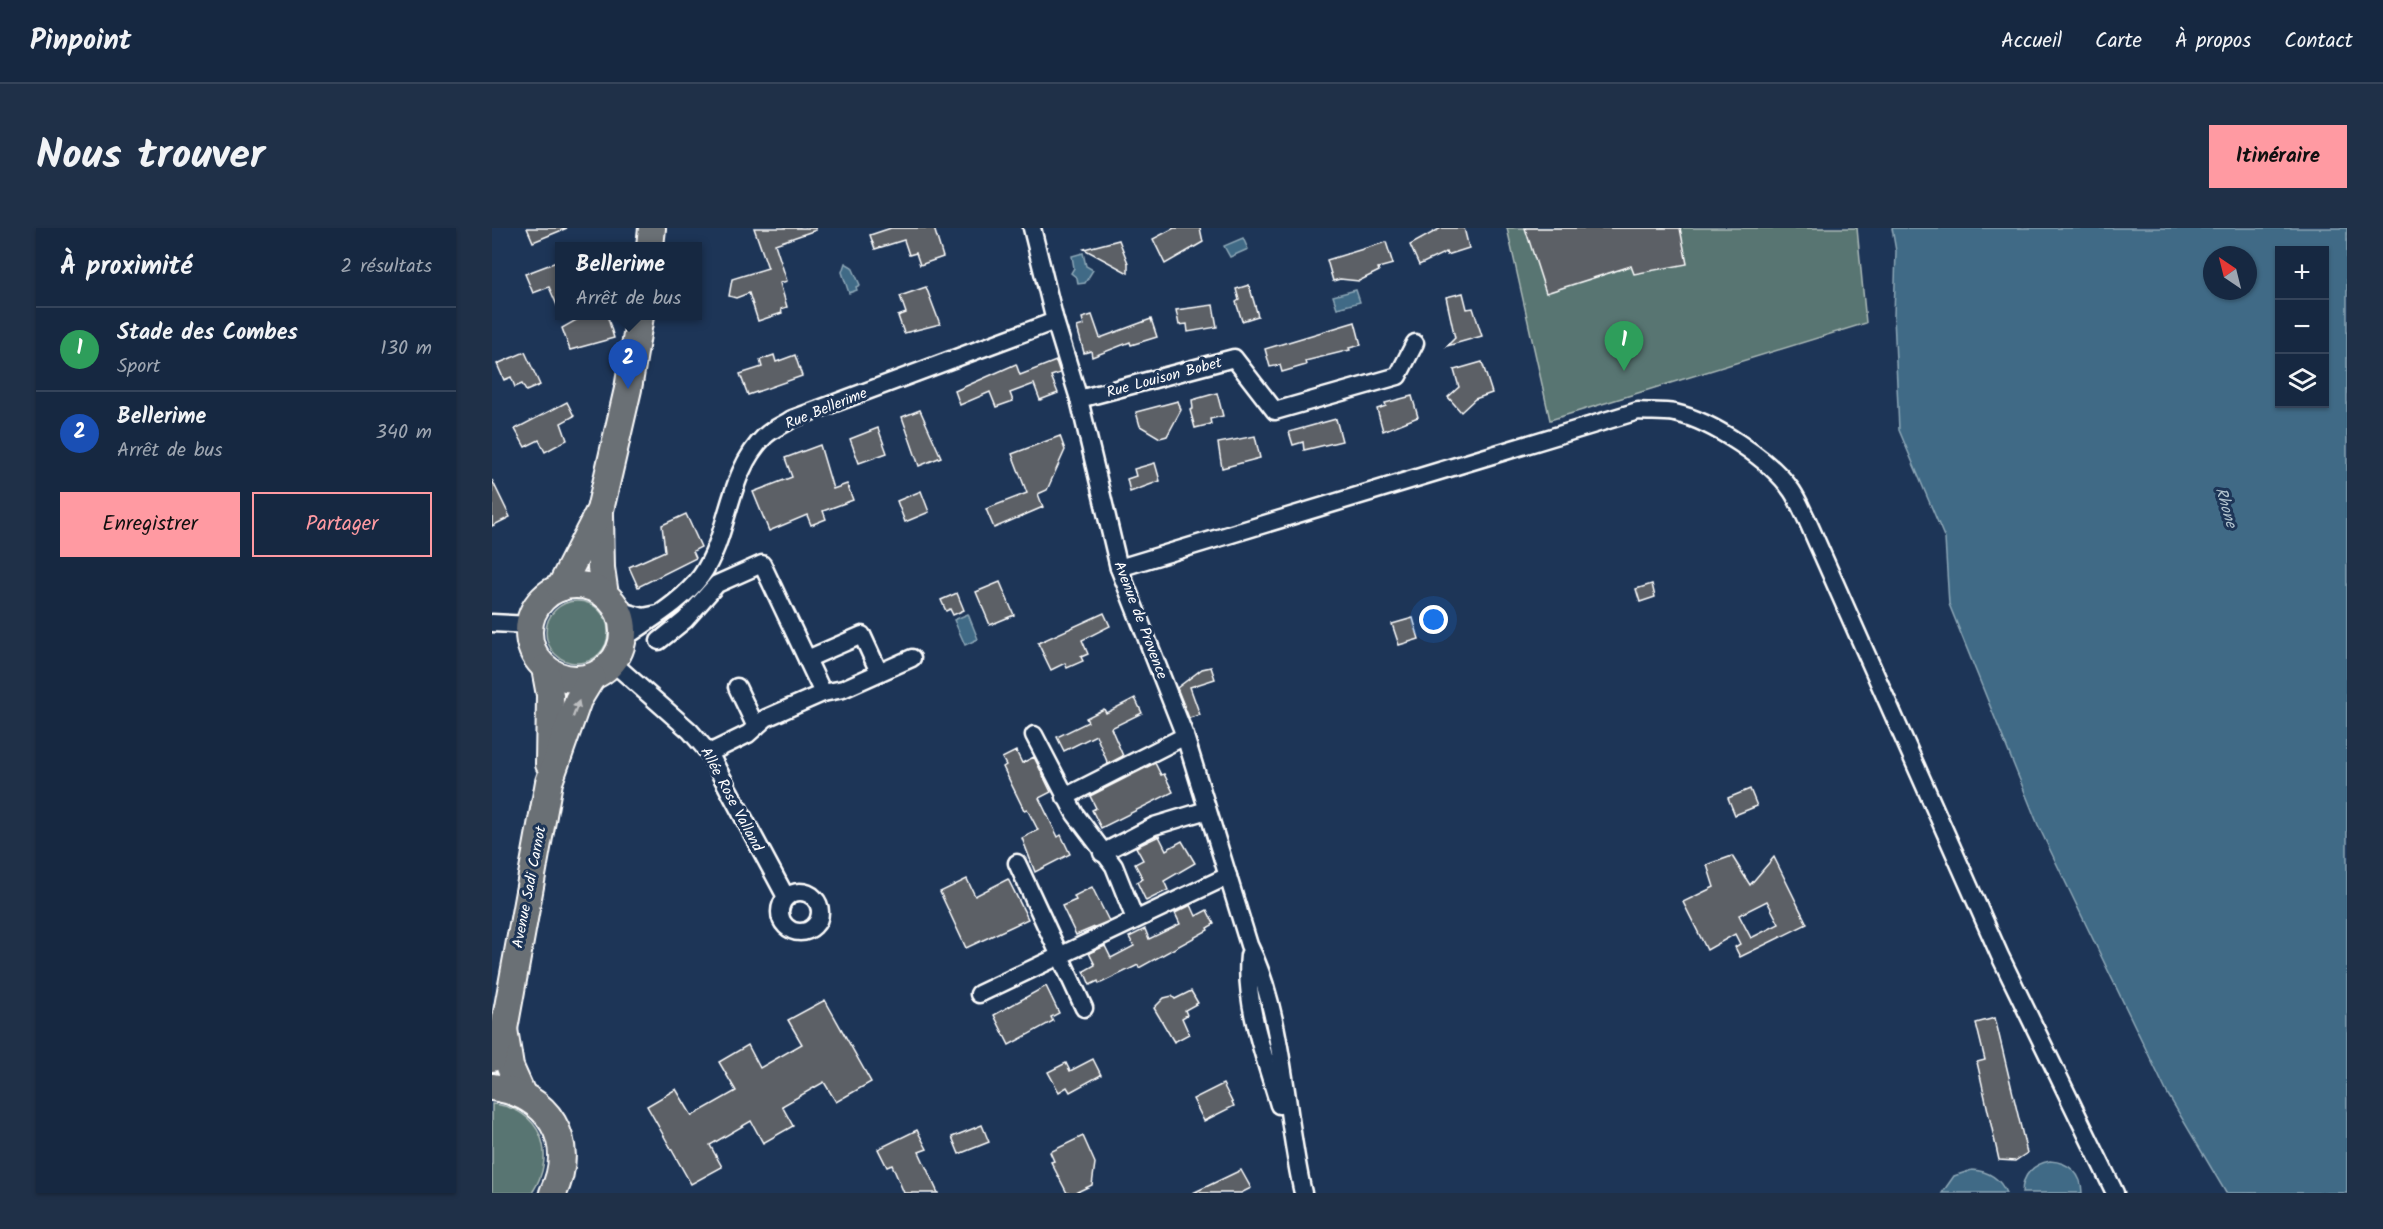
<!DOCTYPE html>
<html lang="fr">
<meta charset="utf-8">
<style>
:root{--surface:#162841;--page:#1f3048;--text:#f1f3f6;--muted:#9ea6b1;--line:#35445a;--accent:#ff9aa2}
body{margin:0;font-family:Kalam,sans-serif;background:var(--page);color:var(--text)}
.controls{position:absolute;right:18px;top:18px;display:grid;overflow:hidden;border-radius:0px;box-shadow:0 2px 4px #0004}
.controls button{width:54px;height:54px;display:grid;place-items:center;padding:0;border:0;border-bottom:2px solid var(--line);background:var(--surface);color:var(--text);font:30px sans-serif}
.compass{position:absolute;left:1711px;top:18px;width:54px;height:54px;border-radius:50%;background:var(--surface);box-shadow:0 2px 4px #0004;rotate:325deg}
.you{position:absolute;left:942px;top:392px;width:21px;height:21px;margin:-15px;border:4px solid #fff;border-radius:50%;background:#1a73e8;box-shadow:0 0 0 9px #1a73e833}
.badge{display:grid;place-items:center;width:39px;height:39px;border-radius:50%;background:var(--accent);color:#fff;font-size:20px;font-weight:700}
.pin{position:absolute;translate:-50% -50px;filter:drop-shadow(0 2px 3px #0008)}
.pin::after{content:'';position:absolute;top:32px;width:21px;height:18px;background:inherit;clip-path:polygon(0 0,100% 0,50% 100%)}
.popup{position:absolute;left:63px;top:14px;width:147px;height:78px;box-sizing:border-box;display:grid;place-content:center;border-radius:0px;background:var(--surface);filter:drop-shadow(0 2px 4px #0005);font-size:20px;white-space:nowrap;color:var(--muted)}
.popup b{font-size:22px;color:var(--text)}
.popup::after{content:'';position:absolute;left:50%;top:100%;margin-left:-12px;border:12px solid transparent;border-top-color:var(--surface)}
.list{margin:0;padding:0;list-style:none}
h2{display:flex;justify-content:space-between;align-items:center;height:78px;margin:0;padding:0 24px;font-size:26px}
h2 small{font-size:20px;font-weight:400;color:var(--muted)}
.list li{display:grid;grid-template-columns:39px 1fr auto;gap:18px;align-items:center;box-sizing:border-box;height:84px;padding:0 24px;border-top:2px solid var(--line)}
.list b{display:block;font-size:22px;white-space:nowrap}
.list p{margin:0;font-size:20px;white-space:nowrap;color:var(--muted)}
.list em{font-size:20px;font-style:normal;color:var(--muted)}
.actions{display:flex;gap:12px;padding:18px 24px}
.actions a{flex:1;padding:14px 0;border:2px solid var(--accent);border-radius:0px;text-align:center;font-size:21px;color:var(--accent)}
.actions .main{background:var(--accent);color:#111}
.icon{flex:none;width:33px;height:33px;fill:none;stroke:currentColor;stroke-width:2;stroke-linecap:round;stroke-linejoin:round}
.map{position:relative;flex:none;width:1855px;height:965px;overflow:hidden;border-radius:0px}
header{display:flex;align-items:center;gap:36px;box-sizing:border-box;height:84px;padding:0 30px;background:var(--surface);border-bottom:2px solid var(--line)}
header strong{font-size:28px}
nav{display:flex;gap:33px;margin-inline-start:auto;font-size:21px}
.intro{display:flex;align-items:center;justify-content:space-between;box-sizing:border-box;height:144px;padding:0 36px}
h1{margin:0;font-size:42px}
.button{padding:15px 27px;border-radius:0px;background:var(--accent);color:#111;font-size:21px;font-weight:700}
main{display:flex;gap:36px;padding:0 36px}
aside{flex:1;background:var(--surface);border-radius:0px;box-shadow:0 2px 4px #0004}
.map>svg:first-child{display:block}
.green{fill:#587572;stroke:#acbab8;stroke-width:1.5}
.water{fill:#406b86;stroke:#8ca6b6;stroke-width:1.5;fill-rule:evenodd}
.building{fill:#5b6066;stroke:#fff;stroke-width:1.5;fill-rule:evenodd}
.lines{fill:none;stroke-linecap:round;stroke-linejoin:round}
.minor-casing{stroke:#fff;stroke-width:21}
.primary-casing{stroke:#fff;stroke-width:30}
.minor{stroke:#1d3557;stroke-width:16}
.primary{stroke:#6b6f74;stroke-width:26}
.oneway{fill:#bcbec0}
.labels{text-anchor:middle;stroke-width:6;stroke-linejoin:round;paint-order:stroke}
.street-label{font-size:15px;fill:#fff;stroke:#1d3557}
.water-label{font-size:16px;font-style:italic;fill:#b3c4cf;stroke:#1d3557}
</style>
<header>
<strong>Pinpoint</strong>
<nav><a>Accueil</a><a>Carte</a><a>À propos</a><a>Contact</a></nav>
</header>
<div class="intro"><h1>Nous trouver</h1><a class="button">Itinéraire</a></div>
<main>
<aside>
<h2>À proximité<small>2 résultats</small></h2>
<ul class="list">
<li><span class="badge" style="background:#2e9e5b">1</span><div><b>Stade des Combes</b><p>Sport</p></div><em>130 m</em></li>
<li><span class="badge" style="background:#1a4fb4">2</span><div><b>Bellerime</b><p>Arrêt de bus</p></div><em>340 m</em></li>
</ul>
<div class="actions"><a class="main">Enregistrer</a><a>Partager</a></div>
</aside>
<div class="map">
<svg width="1855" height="965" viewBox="0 0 1855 965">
<rect width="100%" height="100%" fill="#1d3557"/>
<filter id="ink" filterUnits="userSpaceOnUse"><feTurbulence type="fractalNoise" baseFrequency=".0167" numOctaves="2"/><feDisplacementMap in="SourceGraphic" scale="12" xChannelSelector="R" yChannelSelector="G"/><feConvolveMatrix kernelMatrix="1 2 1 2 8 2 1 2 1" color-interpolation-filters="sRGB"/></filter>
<g filter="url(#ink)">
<!-- green -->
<g class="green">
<polygon points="1015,0 1365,0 1374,95 1058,192"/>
<circle cx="85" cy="404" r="31"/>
<path d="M0,876c49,4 66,50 40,89h-40z"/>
</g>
<!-- water -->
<g class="water">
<path d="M1400,0h455v965h-121l-59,-100 -129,-268 -89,-221 -4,-65 -46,-109 -5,-114 2,-65zM1788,22h44v154h-44zM1720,27h36v36h-36z"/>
<polygon points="751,10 756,21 738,29 732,18"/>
<polygon points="591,25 594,38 601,42 593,55 586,56 585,50 579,45 582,40 580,28"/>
<polygon points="353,35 360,39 368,57 364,59 365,62 357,65 350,44"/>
<polygon points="864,62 868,74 845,80 841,68"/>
<polygon points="476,386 486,411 473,417 462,392"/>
<path d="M1558,933c19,1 32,13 32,32h-60c0,-18 11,-29 28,-32z"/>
<path d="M1480,942c16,1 28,8 34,23h-64l12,-17z"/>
</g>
<!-- building -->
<g class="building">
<polygon points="35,0 75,0 41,14"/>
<polygon points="262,0 323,0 324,2 283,16 295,53 288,55 295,79 289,81 290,85 266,93 257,65 244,70 237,68 240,51 276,40"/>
<polygon points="399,0 442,0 451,29 428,37 424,25 417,27 412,12 383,21 378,7"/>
<polygon points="682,0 708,0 711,14 673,36 661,11"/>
<polygon points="949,0 972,0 977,20 955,27 954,24 927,37 918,17"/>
<polygon points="1033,0 1188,0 1195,36 1142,46 1139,38 1054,65"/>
<polygon points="627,12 636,35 636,45 592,21"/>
<polygon points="894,14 901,36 886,40 887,43 867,53 848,51 841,53 835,32"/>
<polygon points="67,33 67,82 57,59 41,65 33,46"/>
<polygon points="757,57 766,88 750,93 744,74 747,72 744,61"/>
<polygon points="434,59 448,96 412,105 406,88 414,85 408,68"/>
<polygon points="971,65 975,81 981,80 990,108 955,118 963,110 954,69"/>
<polygon points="721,77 725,99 696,104 695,96 687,97 684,82"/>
<polygon points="93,87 115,87 122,110 78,122 70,100"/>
<polygon points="600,87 608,110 659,91 665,109 639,117 638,114 600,129 599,123 592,125 585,99 592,97 590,90"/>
<polygon points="863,94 869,117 857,120 858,122 813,133 814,137 790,144 788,137 778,139 773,121"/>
<polygon points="33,124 48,157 34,163 30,156 23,159 19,149 12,152 5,136"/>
<polygon points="282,127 284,134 303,127 310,148 256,167 248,146 270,139 268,132"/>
<polygon points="564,133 568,145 559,148 566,165 548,172 542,156 518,165 521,173 504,179 498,164 468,177 463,163 524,136 528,147"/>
<polygon points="990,134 1000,165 983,171 969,184 956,169 967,159 962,142"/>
<polygon points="725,165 731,188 718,191 719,196 703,200 698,182 701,181 700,172"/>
<polygon points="920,168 926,189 891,203 885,181 894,178 893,175"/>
<polygon points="686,173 689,182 675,208 668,210 648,198 644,184"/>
<polygon points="75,174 82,188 69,195 75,212 53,224 47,212 33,219 23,201"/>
<polygon points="428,182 449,229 427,238 410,189"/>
<polygon points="844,191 850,213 812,222 811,214 801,217 797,204"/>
<polygon points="386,200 395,225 367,235 358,211"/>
<polygon points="568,208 573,222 555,262 546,266 551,279 502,300 494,281 535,265 520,226"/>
<polygon points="763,208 768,230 730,240 726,215"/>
<polygon points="328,217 341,261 355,256 361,272 331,283 334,291 319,297 315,287 277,303 261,264 300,249 293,230"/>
<polygon points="663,235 668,253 638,264 635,251 644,248 642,241"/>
<polygon points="0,252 18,289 0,298"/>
<polygon points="429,263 437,284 413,294 405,273"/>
<polygon points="194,286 209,319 201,323 204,330 146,359 137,339 173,323 170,297"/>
<polygon points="508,354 522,387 498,397 484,364"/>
<polygon points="1160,356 1163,369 1148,374 1144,361"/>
<polygon points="465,365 472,382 461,387 458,381 454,383 449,372"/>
<polygon points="612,385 618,398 590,412 596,426 589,429 591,433 575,440 573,435 559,442 546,415"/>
<polygon points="921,390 927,411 907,417 900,396"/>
<polygon points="719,439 723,451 698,459 708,487 697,490 685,460 710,441"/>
<polygon points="643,470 650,485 619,500 631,528 616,536 604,507 572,523 565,509 596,494 594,490 612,481 614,485"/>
<polygon points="524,523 530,535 542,529 559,564 547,570 566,609 569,607 578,626 543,644 530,610 546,602 535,581 532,582 511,539 514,537 510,530"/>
<polygon points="663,535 669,547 672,546 681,564 609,600 600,582 604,580 598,568"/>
<polygon points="1258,561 1265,578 1243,587 1236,570"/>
<polygon points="667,608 674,622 690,613 703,635 672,653 676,662 654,673 645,654 651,651 643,636 651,632 644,619"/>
<path d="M1240,628l18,29 24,-28 33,67 -67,33 -5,-10 5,-3 -5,-10 -28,16 -24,-48 31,-15 -7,-22zM1275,673l12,23 -28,14 -12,-23z"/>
<polygon points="475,651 483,668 516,651 536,691 474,720 448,664"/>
<polygon points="600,659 617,693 584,707 570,678 584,672 582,668"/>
<polygon points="699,677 704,688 715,682 722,696 715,700 716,702 647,740 646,737 607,756 606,753 598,757 592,743 603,737 597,725 613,718 619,730 642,718 637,709 653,701 657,711 688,696 683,685"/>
<polygon points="554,758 567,785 559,789 561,793 517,817 502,787"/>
<polygon points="699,763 706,775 693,782 695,787 690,790 697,806 682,814 662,780 672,770 680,768 683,771"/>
<polygon points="333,772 379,854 344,874 332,854 290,878 301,898 271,915 259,893 218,917 230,939 199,956 155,878 184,861 200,888 244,863 227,834 256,817 268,840 310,816 296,792"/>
<polygon points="1503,790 1535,925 1523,933 1507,932 1485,834 1493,832 1484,795"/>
<polygon points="601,831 609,847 578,864 575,859 567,864 556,844 574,835 578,843"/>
<polygon points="731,856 742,878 712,893 701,871"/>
<polygon points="490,897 497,914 467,926 460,909"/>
<polygon points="425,902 435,921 427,924 446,965 412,965 400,937 395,939 386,921"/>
<polygon points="591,908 603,935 600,957 583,965 575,965 559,934 562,933 558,924"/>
<polygon points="749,942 759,960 749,965 701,965"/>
</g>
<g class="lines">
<!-- minor casing -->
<g class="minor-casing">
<g id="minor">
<path d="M540,0l23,93 24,78 40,169 66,168 64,209c35,69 36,172 54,248"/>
<polyline points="587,171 742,130 783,183 906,148 923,115"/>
<path d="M627,340l519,-157c12,1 25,0 37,2 37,8 96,47 117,78 6,9 10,19 15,29l193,436 115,237"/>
<polyline points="126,382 151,389 166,386"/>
<polyline points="0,395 38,397"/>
<path d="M131,411c26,-19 58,-36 78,-63 30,-43 25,-102 64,-140 7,-7 18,-11 27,-17l263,-98"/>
<polyline points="167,413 193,392 225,356 270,336 331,465 274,490 256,506 217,525"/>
<polyline points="315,431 370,407 387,444"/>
<polyline points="120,434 198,503 217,525 294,669"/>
<polyline points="245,459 264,499"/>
<polyline points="331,465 351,461 420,430"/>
<polyline points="542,507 583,586 622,638 643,691"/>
<polyline points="573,569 693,508"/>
<polyline points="610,625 662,598 715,582"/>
<polyline points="525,635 592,780"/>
<circle cx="308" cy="684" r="20"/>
<path d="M757,727c-5,49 16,103 30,150"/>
<polyline points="487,766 736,648"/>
</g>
</g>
<!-- primary casing -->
<g class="primary-casing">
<g id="primary">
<polyline points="158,18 160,0"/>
<polyline points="108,287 109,340 113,367"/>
<circle cx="84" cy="404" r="47"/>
<polyline points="68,360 108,282 136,161 148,88"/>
<polyline points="53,440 58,467 57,536"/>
<polyline points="12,801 18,839 30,866"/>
<polyline points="0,830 12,801 57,554 86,472 100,449"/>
<path d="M0,859c56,7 86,54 61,106"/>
</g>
</g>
<!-- minor -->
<use href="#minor" class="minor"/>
<!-- primary -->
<use href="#primary" class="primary"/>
</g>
<!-- one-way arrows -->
<defs><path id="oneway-solid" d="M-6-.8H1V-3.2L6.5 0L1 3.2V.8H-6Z" transform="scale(1.5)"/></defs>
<use class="oneway" href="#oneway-solid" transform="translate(84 481) rotate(-70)"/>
</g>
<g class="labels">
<!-- street labels -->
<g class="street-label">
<text transform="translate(672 149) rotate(-15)" y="5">Rue Louison Bobet</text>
<text transform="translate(334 180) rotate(-22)" y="5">Rue Bellerime</text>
<text transform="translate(649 392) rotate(69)" y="5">Avenue de Provence</text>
<text transform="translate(240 571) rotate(62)" y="5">Allée Rose Valland</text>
<text transform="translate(37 659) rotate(-79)" y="5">Avenue Sadi Carnot</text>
</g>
<!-- water labels -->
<g class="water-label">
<text transform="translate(1735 279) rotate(74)" y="6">Rhone</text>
</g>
</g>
</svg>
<div class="controls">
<button>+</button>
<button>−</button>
<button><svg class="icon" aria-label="layers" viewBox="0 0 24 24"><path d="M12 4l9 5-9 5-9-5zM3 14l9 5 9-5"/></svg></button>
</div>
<svg class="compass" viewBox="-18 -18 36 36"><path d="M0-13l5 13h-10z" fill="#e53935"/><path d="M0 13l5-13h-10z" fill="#9ea6b1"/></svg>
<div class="you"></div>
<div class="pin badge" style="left:1132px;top:143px;background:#2e9e5b">1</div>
<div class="pin badge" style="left:136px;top:161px;background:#1a4fb4">2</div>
<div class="popup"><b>Bellerime</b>Arrêt de bus</div>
</div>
</main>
